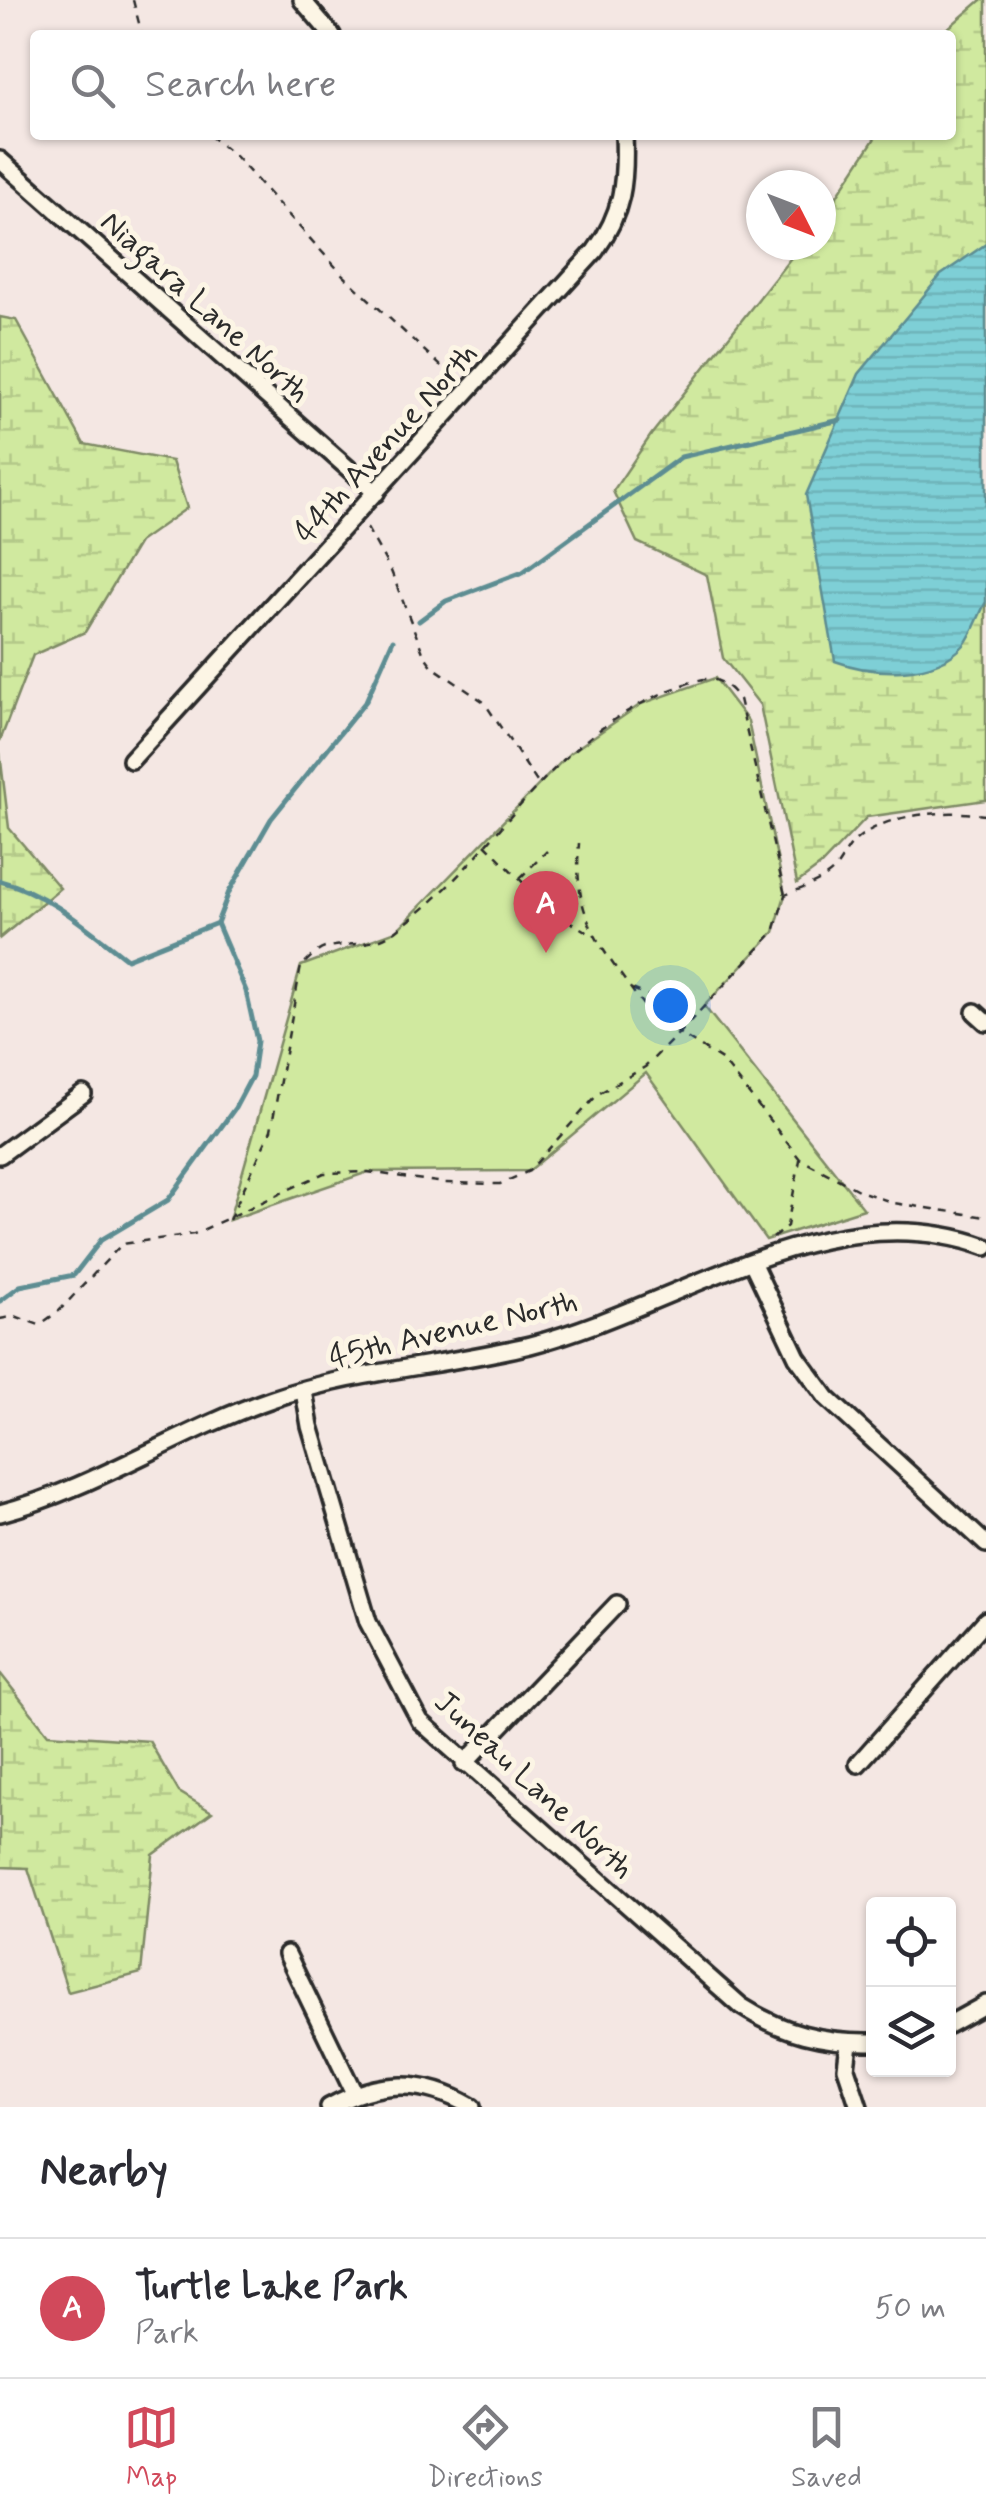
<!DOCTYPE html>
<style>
:root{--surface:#fff;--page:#f7f7f7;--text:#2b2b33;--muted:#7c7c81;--line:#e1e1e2;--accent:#d1495b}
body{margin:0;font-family:Mynerve,sans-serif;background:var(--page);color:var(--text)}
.controls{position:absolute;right:30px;bottom:30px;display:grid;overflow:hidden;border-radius:10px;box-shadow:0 2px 8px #0004}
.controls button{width:90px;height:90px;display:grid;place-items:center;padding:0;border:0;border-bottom:2px solid var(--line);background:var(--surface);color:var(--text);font:50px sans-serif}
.compass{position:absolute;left:746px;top:170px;width:90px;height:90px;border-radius:50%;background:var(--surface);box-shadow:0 2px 8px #0004;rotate:132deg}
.you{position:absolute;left:670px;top:1005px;width:35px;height:35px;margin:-25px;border:8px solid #fff;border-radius:50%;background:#1a73e8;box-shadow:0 0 0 15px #1a73e833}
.badge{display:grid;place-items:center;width:65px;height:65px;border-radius:50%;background:var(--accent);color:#fff;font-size:32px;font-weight:700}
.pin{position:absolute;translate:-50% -82px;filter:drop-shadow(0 2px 5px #0008)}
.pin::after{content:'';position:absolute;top:52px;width:35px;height:30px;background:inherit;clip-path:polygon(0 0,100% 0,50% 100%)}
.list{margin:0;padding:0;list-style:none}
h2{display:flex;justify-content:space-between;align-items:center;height:130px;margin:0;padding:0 40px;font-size:42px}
h2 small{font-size:32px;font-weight:400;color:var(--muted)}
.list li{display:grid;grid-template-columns:65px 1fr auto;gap:30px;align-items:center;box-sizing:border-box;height:140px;padding:0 40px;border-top:2px solid var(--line)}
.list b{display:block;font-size:38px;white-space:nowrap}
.list p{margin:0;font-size:32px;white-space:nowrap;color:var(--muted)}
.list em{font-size:32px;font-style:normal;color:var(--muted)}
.icon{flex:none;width:55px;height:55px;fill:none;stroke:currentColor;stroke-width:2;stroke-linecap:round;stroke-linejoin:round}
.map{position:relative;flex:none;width:986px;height:2107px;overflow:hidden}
.search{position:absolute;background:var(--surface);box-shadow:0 2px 8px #0004;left:30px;right:30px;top:30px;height:110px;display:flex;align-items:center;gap:25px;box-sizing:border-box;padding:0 35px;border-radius:10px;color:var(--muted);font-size:38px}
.sheet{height:270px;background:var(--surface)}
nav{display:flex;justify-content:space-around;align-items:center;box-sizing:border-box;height:140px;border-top:2px solid var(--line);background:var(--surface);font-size:28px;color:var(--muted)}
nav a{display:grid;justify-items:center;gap:5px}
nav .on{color:var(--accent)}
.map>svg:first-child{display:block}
.wetland{fill:url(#wetland-marsh);stroke:#7e8a65;stroke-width:2.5}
.park{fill:#d0e99f;stroke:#7e8a65;stroke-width:2.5}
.water{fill:url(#water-rules);stroke:#5d8d92;stroke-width:2.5}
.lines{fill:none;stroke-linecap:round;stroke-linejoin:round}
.stream{stroke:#5d8d92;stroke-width:5}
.minor-casing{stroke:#2b2b2b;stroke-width:22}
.path{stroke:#2b2b2b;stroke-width:2.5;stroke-dasharray:8 8;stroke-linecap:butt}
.minor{stroke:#fcf5e5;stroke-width:15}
.labels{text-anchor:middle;stroke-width:10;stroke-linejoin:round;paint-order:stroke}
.street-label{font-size:32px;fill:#2b2b2b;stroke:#fcf5e5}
</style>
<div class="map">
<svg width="986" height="2107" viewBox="0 0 986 2107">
<defs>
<pattern id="wetland-marsh" width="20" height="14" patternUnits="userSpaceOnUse" patternTransform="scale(2.5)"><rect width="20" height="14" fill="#d0e99f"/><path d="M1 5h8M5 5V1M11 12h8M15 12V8" fill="none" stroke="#b3c889"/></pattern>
<pattern id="water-rules" width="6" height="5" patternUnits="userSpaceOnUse" patternTransform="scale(2.5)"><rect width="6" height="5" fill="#7ecfd6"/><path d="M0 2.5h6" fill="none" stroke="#6db2b8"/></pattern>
</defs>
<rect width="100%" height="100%" fill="#f4e7e3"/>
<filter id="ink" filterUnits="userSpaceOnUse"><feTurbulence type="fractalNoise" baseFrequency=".01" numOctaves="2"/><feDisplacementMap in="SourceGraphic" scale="20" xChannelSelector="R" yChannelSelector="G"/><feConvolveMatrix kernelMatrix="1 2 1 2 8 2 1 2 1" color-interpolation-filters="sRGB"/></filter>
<g filter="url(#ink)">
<!-- wetland -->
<g class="wetland">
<polygon points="981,0 986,0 986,800 867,817 820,866 797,883 760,705 723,658 707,575 637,542 613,491 651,435 801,245 821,245 821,220 877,135 951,135 951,35 940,35"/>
<polygon points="0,317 16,320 84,444 172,461 187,508 139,542 85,632 33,655 0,741"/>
<polygon points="0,753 9,828 60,888 0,938"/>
<polygon points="0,1673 48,1734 149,1741 179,1792 212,1812 153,1855 141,1973 68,1992 28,1868 0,1867"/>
</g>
<!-- park -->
<polygon class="park" points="715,678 748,721 785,895 774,932 704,1006 864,1209 766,1240 646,1073 529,1171 368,1172 229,1220 301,966 396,931 570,753 641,704"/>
<!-- water -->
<path class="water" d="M986,244v358c-7,12 -13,32 -22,43 -31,34 -91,30 -129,16l-29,-166 53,-121 82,-99z"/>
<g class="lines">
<!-- stream -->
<g class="stream">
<polyline points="419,621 446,601 523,572 681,457 840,420"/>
<path d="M0,881c48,12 88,48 127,78l90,-36"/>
<polyline points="0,1301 20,1286 74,1275 101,1240 168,1200 235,1108 252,1076 257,1041 246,991 217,923 229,892 271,819 366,701 393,640"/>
</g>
<!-- minor casing -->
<g class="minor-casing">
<g id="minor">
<polyline points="302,0 332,35"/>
<polyline points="0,160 376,493"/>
<path d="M131,760l464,-509c28,-38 31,-70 29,-116"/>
<polyline points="975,1012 986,1022"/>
<polyline points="0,1155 83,1094"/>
<polyline points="752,1262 797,1357 827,1398 986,1544"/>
<path d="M304,1391l6,35 58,196 52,99 321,285c42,27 82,37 133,36"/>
<path d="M0,1513c96,-25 178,-82 272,-114 84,-29 173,-33 258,-54 148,-38 298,-155 456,-98"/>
<polyline points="464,1764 617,1604"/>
<polyline points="858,1764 986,1620"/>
<polyline points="287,1954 354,2093"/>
<polyline points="948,2025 986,2004"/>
<polyline points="849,2043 846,2068 859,2107"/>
<path d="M329,2107c49,-27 94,-29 143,0"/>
</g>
</g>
<!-- path -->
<g class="path">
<polyline points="133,0 142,35"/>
<polyline points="209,135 236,157 343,275 456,380"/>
<polyline points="367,528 391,571 424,655 433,667 484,702 537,782"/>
<path d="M986,815c-40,-5 -97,-3 -129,24 -10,8 -14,21 -23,31 -13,13 -32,18 -49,25l-11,37 -95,101 44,28 77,98 60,32 34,12 92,14"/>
<polyline points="485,844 549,909 592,935"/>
<polyline points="520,878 547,851"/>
<polyline points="632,989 667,1003 687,1024"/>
<path d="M229,1220l42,-90 30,-164c7,-6 16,-16 24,-18 28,-7 47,1 73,-19 106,-78 141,-186 275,-240 30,-12 45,-18 66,10l46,196"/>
<polyline points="773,1238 787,1226 800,1160"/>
<path d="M0,1319l15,-3 24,9 20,-14 63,-67 72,-10 130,-61 44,-1 76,11 56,1 29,-13 69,-77 47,-27 34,-34c-24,-11 -35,-26 -50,-47 -38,-51 -55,-78 -50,-143"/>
</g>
<!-- minor -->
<use href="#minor" class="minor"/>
</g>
</g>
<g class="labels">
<!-- street labels -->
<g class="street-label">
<text transform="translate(206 306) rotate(42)" y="11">Niagara Lane North</text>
<text transform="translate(385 442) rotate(-48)" y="11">44th Avenue North</text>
<text transform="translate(453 1328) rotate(-13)" y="11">45th Avenue North</text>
<text transform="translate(535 1784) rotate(43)" y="11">Juneau Lane North</text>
</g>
</g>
</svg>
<div class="controls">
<button><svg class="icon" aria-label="locate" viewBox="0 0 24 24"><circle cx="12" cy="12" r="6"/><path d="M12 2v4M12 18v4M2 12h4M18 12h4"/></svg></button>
<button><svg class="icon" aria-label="layers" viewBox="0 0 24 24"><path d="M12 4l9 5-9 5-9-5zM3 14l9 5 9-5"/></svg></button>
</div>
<svg class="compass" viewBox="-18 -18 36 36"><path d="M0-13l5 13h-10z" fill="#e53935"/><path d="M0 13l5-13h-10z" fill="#7c7c81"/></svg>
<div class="you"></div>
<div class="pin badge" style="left:546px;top:953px">A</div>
<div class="search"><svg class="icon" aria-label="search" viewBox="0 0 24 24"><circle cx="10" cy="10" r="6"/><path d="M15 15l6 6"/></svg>Search here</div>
</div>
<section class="sheet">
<h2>Nearby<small></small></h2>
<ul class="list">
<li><span class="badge">A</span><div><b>Turtle Lake Park</b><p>Park</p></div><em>50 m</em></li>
</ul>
</section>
<nav>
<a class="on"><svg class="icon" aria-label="map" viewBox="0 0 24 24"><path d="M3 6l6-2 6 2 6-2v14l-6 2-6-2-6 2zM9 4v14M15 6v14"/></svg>Map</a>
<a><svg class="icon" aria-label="directions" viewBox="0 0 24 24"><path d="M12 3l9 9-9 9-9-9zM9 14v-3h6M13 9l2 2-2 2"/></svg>Directions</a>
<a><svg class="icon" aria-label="saved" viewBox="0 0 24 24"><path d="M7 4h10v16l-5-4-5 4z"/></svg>Saved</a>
</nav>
